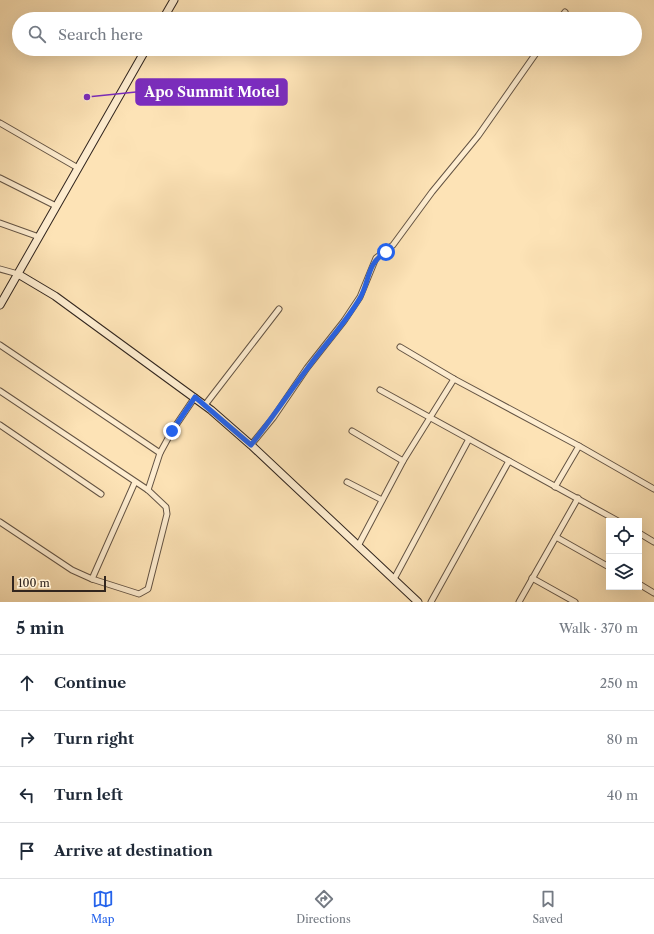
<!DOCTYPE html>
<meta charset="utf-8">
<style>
:root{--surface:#fff;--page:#f6f6f7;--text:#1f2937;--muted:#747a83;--line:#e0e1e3;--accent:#2563eb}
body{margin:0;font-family:"Libre Caslon Text",serif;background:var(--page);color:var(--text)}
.controls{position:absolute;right:12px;bottom:12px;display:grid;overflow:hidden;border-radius:0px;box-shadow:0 4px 16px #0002}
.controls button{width:36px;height:36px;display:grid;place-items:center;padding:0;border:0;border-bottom:1px solid var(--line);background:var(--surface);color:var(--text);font:20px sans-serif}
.scale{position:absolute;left:12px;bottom:10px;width:94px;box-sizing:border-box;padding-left:4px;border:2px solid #31251e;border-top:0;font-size:11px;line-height:14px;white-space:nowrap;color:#31251e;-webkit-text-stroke:3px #feedd0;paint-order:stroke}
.stop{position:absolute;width:12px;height:12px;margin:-9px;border:3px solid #2563eb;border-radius:50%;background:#fff}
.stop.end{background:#2563eb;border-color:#fff;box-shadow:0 1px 4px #0008}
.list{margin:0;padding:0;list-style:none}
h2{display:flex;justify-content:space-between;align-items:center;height:52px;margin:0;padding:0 16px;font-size:17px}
h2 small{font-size:13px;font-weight:400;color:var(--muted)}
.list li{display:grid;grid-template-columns:26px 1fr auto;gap:12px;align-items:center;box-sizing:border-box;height:56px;padding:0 16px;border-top:1px solid var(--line)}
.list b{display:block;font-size:15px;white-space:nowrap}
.list em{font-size:13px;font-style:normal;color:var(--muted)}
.icon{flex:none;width:22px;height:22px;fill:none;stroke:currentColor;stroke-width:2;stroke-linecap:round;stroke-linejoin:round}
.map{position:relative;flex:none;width:654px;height:602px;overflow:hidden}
.search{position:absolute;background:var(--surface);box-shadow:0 4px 16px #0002;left:12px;right:12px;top:12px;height:44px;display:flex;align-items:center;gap:10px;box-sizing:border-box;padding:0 14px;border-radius:22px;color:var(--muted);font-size:15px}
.sheet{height:276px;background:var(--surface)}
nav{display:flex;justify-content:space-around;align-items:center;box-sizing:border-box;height:56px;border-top:1px solid var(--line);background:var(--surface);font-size:11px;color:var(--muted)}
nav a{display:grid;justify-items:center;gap:2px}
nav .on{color:var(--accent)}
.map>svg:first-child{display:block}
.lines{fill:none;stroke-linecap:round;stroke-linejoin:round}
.street-casing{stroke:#645444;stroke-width:7}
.secondary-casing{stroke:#31251e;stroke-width:9}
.street{stroke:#feedd0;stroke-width:5}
.secondary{stroke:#feedd0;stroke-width:7}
.route{stroke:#2563eb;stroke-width:5}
.leader{fill:none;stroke:#7b2cbf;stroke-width:1.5}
.callout-dot{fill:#7b2cbf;stroke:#feedd0;stroke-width:1.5}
.callout{fill:#7b2cbf;stroke:#7b2cbf;stroke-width:1.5}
.callout-label{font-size:14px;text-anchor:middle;font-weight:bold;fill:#fff}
</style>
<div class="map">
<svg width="654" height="602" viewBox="0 0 654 602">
<rect width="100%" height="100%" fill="#fde3b6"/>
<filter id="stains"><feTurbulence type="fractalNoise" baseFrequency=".005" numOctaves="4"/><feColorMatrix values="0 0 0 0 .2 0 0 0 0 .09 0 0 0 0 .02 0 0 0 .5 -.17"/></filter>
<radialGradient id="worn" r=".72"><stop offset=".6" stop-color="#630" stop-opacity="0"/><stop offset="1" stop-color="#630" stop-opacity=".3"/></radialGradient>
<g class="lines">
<!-- street casing -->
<g class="street-casing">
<g id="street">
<polyline points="560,19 565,12"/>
<polyline points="0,123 78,168"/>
<polyline points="0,178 56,206"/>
<polyline points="0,223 39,237"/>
<polyline points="0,269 18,274"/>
<polyline points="0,345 160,453"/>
<polyline points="400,347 454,379 579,446 654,489"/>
<polyline points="380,390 618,521"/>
<polyline points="0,391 148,490 166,507 167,514 148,589 139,594 92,579 135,482"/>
<polyline points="205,405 279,309"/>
<polyline points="0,425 101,494"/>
<polyline points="352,431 403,461"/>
<polyline points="251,445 273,418 307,368 344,321 360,297 376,258 393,245 432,192 478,136 539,49"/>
<polyline points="347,482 382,500"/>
<polyline points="555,487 579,446"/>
<polyline points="148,490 160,453 172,431 195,397"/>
<polyline points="0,522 72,570 92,579"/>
<polyline points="639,533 654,542"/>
<polyline points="556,537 609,567"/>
<polyline points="358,546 403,461 454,379"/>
<polyline points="532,578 575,602"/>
<polyline points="394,579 469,439"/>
<polyline points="639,584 654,593"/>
<polyline points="431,602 509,461"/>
<polyline points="519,602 578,498"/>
</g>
</g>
<!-- secondary casing -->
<g class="secondary-casing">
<g id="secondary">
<polyline points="163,19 174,0"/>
<polyline points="18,274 55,296 211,410 251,445 418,602"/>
<polyline points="0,305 146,49"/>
</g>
</g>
<!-- street -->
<use href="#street" class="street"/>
<!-- secondary -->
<use href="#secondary" class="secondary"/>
</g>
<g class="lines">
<!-- route -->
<path class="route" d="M172,431l23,-34 56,48c20,-25 37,-51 56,-76 17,-24 38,-45 53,-71 10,-17 6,-34 26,-46"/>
</g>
<!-- callouts -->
<path class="leader" d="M87 97L136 92"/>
<circle class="callout-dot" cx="87" cy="97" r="4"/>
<rect class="callout" x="136" y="79" width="151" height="26" rx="4"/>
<g class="callout-label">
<text x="212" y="97">Apo Summit Motel</text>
</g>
<rect width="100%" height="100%" filter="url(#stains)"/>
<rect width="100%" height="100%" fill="url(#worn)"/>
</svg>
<div class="controls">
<button><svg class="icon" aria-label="locate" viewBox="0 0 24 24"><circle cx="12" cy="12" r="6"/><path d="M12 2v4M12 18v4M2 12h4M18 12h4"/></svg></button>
<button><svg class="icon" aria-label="layers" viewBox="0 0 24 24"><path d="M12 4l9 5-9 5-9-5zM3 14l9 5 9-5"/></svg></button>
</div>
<div class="scale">100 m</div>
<div class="stop" style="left:386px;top:252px"></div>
<div class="stop end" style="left:172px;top:431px"></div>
<div class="search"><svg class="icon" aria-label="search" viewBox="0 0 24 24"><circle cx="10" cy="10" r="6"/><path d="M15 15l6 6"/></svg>Search here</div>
</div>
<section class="sheet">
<h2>5 min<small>Walk · 370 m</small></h2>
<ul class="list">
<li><svg class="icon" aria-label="ahead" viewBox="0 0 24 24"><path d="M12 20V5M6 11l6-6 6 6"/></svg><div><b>Continue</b></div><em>250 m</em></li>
<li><svg class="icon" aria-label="right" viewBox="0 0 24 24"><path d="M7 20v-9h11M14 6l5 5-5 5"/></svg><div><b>Turn right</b></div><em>80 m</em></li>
<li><svg class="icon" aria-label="left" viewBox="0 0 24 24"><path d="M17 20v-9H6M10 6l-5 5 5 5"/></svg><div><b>Turn left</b></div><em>40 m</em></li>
<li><svg class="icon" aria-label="arrive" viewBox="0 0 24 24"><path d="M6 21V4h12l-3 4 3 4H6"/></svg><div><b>Arrive at destination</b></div></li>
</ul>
</section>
<nav>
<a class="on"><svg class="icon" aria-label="map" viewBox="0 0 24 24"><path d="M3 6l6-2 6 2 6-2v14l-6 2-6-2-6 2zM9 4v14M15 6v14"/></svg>Map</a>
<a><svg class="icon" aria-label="directions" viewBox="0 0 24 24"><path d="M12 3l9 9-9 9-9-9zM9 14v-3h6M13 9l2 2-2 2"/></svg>Directions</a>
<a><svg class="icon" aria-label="saved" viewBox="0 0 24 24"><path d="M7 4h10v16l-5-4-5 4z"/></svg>Saved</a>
</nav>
